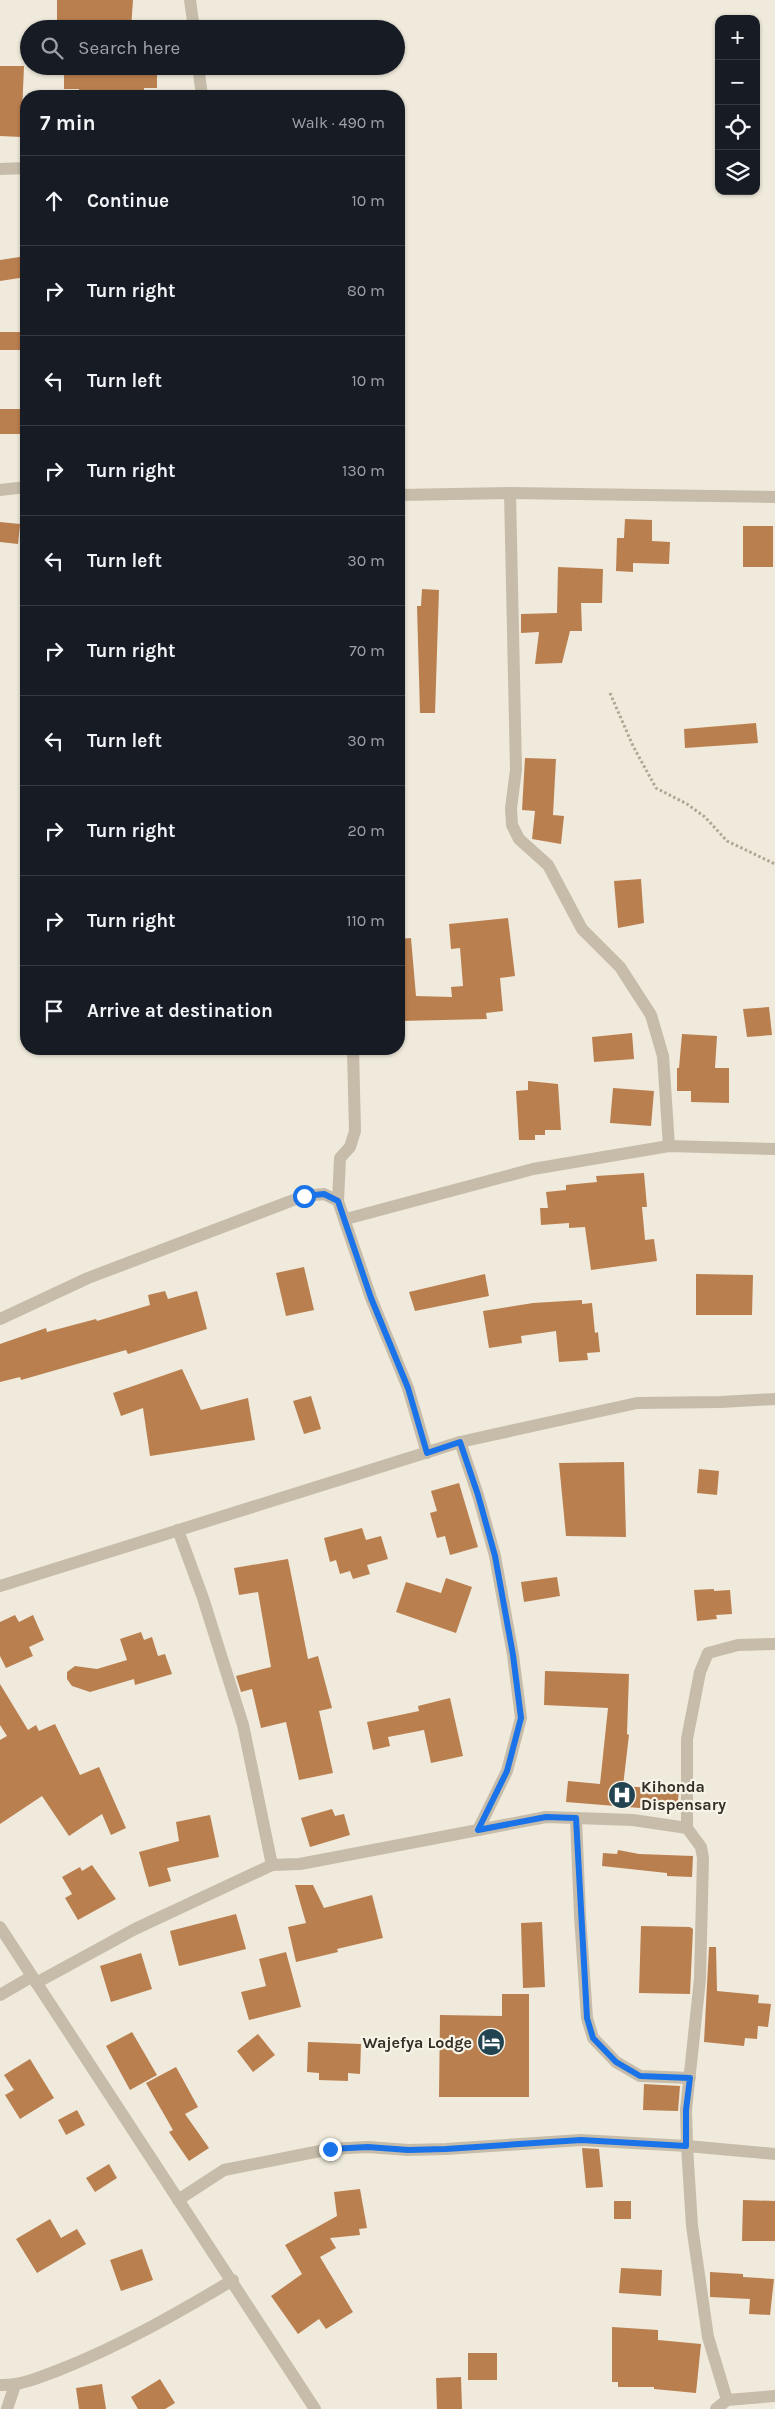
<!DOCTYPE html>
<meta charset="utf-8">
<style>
:root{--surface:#171b24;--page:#20242c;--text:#f1f3f6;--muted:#9ea1a6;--line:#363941}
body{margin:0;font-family:Karla,sans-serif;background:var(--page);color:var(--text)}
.controls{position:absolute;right:15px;top:15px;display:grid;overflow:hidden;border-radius:10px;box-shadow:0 1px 4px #0004}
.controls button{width:45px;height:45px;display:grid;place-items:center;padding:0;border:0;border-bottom:1px solid var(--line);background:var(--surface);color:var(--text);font:25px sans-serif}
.stop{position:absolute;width:15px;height:15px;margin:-11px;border:4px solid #1a73e8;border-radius:50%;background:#fff}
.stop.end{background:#1a73e8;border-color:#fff;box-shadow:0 1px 5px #0008}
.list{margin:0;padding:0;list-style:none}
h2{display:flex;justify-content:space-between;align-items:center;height:65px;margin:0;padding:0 20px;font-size:21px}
h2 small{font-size:16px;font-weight:400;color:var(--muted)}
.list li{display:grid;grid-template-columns:32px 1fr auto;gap:15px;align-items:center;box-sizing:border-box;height:90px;padding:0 20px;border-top:1px solid var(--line)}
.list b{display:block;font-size:19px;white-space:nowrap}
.list em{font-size:16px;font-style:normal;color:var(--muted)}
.icon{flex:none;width:28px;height:28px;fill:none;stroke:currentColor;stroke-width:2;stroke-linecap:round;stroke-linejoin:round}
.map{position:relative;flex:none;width:775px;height:2409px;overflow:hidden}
.search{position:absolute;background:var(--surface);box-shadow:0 1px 4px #0004;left:20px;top:20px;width:385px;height:55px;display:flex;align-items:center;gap:12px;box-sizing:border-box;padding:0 18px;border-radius:28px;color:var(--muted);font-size:19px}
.panel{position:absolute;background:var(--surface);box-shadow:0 1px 4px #0004;left:20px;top:90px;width:385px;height:965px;border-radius:20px}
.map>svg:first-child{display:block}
.building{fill:#ba7f4f}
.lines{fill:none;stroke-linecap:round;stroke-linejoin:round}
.path{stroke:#b1a693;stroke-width:3;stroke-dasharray:2.5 2.5;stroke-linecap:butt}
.street{stroke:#c6bca9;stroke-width:12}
.route{stroke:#1a73e8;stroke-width:6}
.labels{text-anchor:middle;stroke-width:4.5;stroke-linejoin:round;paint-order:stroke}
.poi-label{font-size:16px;font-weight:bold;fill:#342e28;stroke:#f7f3e7;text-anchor:start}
</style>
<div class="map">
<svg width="775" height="2409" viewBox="0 0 775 2409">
<rect width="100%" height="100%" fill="#efeadb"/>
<!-- building -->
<g class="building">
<polygon points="57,0 133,0 131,29 110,29 110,22 74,21 74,29 57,29"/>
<polygon points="0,66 24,66 21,137 0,136"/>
<polygon points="157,70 157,88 144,88 144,96 79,96 79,89 64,89 64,71"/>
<polygon points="26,256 26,277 0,281 0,260"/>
<rect x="0" y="332" width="26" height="18"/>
<rect x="0" y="409" width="21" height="25"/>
<polygon points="625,519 652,520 652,541 670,542 669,564 633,563 633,572 616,571 617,538 624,538"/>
<polygon points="0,522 20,524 18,544 0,542"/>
<rect x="743" y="526" width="30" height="41"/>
<polygon points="558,567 603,569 602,603 581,603 582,631 570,631 562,663 535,664 539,632 521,633 521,614 557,613"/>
<polygon points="422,589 439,590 435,713 420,713 417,606 421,606"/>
<polygon points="756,723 758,743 685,748 684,729"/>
<polygon points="525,758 556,759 553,815 564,816 561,844 532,839 535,811 522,810"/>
<polygon points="641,879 644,923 618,928 614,881"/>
<polygon points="508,918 515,976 500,978 503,1011 486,1013 487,1019 399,1021 399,939 411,938 416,996 452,997 451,987 463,986 460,948 451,949 449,924"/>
<polygon points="769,1007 772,1035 747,1037 743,1009"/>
<polygon points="632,1033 634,1059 594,1062 592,1037"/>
<polygon points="682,1034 717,1036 715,1068 729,1068 729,1103 691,1102 691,1091 677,1091 677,1068 679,1068"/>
<polygon points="528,1081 558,1084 561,1130 545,1130 545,1135 535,1135 535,1140 519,1140 516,1091 528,1090"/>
<polygon points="613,1088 654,1091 651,1126 610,1123"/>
<polygon points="644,1173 647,1207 642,1207 645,1240 654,1239 657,1261 591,1270 585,1227 569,1228 569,1223 541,1225 540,1208 548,1208 546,1192 566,1190 566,1185 597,1182 596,1176"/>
<polygon points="304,1267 314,1310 286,1316 276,1273"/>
<polygon points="485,1274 489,1296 415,1311 409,1292"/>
<polygon points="696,1274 753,1275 752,1315 696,1315"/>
<polygon points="165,1291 168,1299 197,1291 207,1329 128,1354 126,1350 21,1380 20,1377 0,1382 0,1344 46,1328 47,1332 96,1319 97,1321 150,1305 148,1295"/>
<polygon points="582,1300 582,1304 592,1303 595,1333 598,1332 600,1352 587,1353 588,1360 559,1362 556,1331 521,1336 522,1343 489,1348 483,1311 533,1303"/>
<polygon points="182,1369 201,1410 248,1398 255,1440 150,1456 143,1408 121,1416 113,1393"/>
<polygon points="311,1396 321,1429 304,1434 293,1401"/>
<polygon points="624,1462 626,1537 566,1536 559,1463"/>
<polygon points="699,1469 719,1471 717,1495 697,1493"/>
<polygon points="459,1483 478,1547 450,1555 445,1536 437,1538 430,1513 437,1511 431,1491"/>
<polygon points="362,1528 366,1540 381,1536 388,1559 367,1565 370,1574 353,1579 350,1571 340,1574 336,1560 330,1562 324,1538"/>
<polygon points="288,1559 308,1659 318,1656 332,1708 319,1711 333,1773 299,1780 286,1722 261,1728 252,1689 241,1692 236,1676 271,1667 258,1592 239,1595 234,1568"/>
<polygon points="557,1577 560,1596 524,1602 521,1582"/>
<polygon points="446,1578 472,1587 456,1633 396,1612 406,1582 441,1593"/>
<polygon points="714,1589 714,1591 730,1590 732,1614 716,1615 717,1619 697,1621 694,1590"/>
<polygon points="15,1615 19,1622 33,1615 44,1640 29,1647 33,1656 6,1668 0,1656 0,1622"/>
<polygon points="141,1632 144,1640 152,1637 158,1656 165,1654 172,1674 135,1685 134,1679 90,1692 72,1686 67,1679 67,1672 75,1666 97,1669 127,1660 120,1639"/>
<polygon points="545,1671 629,1674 627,1734 629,1735 623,1786 679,1790 677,1811 566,1802 568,1781 600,1784 608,1708 544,1705"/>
<polygon points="0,1684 28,1730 36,1725 39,1731 55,1724 80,1775 99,1767 126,1828 111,1835 102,1814 69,1836 42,1796 0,1824 0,1740 7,1736 0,1725"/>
<polygon points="450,1698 463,1756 431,1763 424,1730 388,1737 390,1746 373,1750 367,1722 419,1711 418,1706"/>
<polygon points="332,1809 335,1816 344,1814 350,1835 310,1847 301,1818"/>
<polygon points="210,1815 219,1857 167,1868 171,1881 149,1887 139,1852 179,1841 176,1822"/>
<polygon points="618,1850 639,1854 693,1856 692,1877 667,1876 667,1873 602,1866 603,1853 617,1854"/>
<polygon points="92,1865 116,1899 78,1920 65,1898 72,1894 62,1877 80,1867 82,1871"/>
<polygon points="295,1885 313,1885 324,1908 372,1895 383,1938 337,1949 338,1952 296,1962 288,1927 306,1923"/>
<polygon points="236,1914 246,1949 179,1966 170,1931"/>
<polygon points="542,1922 545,1987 523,1988 521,1923"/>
<polygon points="641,1926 690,1927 693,1929 690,1994 639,1993"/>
<polygon points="709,1947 716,1947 717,1991 759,1995 758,2003 771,2004 768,2027 758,2026 757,2039 745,2038 744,2046 704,2042"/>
<polygon points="286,1952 301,2007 249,2020 241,1992 266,1986 259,1959"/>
<polygon points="141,1953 152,1989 111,2002 100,1966"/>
<polygon points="502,1994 529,1994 529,2097 439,2097 440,2015 502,2016"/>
<polygon points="132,2032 157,2075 130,2090 106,2046"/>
<polygon points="258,2034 275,2055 253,2072 237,2051"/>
<polygon points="308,2042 361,2044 360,2074 348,2073 348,2081 319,2080 319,2073 307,2072"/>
<polygon points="30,2059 54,2098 20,2119 5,2095 14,2090 4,2075"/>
<polygon points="176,2067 198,2107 185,2114 209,2148 189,2161 169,2132 173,2130 146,2083"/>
<polygon points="644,2084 680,2086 678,2111 643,2110"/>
<polygon points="77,2110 85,2125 66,2135 58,2120"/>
<polygon points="582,2148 599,2149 603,2187 586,2188"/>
<polygon points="109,2164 117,2178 95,2192 86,2178"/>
<polygon points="360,2189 367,2228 359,2229 360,2235 330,2238 336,2248 320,2257 353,2312 326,2329 319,2319 298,2334 271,2296 302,2274 285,2245 337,2216 334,2192"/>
<polygon points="743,2200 775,2201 775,2241 742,2241"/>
<rect x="614" y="2201" width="17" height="18"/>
<polygon points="50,2219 61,2238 77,2229 86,2244 37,2273 16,2239"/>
<polygon points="142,2249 153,2280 121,2291 110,2260"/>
<polygon points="621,2268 662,2270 661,2296 619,2293"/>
<polygon points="710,2272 743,2274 743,2277 774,2279 770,2315 749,2314 750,2299 710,2297"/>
<polygon points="612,2327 658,2330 658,2340 701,2344 696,2393 654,2389 654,2387 618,2387 618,2382 612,2382"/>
<rect x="468" y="2353" width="29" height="27"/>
<polygon points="461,2377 462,2409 437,2409 436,2378"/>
<polygon points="160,2379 175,2403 165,2409 138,2409 131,2397"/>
<polygon points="102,2384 106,2409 79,2409 76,2388"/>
</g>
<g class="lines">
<!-- path -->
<polyline class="path" points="610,693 633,746 656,788 687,804 705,817 727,841 775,864"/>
<!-- street -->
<g class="street">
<polyline points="190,0 194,29"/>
<polyline points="198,66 202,96"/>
<polyline points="0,169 26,168"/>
<polyline points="0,490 26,487"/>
<polyline points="510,493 516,770 511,808 512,825 519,839 548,865 582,929 620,967 651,1015 663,1056 669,1146"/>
<polyline points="399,495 510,493 775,497"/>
<polyline points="338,1201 340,1158 350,1147 355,1131 353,1049"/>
<polyline points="346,1219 533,1169 669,1146 775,1149"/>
<polyline points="0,1319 88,1278 304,1196 324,1194 338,1201 371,1298 408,1388 427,1453"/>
<polyline points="178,1530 203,1598 243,1725 272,1865"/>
<polyline points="0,1586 460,1442 637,1403 721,1402 775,1399"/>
<polyline points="576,1818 580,1916 587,2018 593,2038 616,2062 640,2076 690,2078"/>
<polyline points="478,1830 546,1817 633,1820 687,1828"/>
<polyline points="0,1927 315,2409"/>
<polyline points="36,1983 135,1929 272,1865 300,1864 478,1830 507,1771 521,1718 513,1655 495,1556 478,1495 460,1442"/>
<polyline points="0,1995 31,1977"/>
<polyline points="178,2200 224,2170 330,2149 368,2147 408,2150 446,2149 581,2140 687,2146 775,2154"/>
<path d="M0,2385c21,1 40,-8 59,-15 61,-24 117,-56 174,-90"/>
<polyline points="727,2400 708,2337 692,2226 687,2146 686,2110 700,1979 703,1858 701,1847 687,1828 687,1739 700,1672 708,1653 738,1645 775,1644"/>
<polyline points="7,2409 15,2385"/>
<polyline points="716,2409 727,2400 775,2396"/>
</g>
</g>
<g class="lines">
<!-- route -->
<polyline class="route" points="304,1196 324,1194 338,1201 371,1298 408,1388 427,1453 460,1442 478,1495 495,1556 513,1655 521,1718 507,1771 478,1830 546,1817 576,1818 587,2018 593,2038 616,2062 640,2076 690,2078 686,2110 686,2146 581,2140 446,2149 408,2150 368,2147 330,2149"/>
</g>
<!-- icons -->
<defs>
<g id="hospital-disc" transform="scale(1.4375)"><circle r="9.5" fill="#224451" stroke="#f7f3e7"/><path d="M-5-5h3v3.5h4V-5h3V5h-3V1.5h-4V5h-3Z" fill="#fff"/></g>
<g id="hotel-disc" transform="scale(1.4375)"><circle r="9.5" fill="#224451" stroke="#f7f3e7"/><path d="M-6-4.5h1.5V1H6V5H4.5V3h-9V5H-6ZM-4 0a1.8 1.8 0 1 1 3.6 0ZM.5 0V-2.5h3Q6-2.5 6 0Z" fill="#fff"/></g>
</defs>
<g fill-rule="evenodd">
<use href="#hospital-disc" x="622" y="1795"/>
<use href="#hotel-disc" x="491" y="2042"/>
</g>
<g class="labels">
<!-- poi labels -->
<g class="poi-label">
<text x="641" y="1792">Kihonda<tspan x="641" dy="18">Dispensary</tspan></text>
<text x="472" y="2048" text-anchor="end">Wajefya Lodge</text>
</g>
</g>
</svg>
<div class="controls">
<button>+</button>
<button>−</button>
<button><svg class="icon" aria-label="locate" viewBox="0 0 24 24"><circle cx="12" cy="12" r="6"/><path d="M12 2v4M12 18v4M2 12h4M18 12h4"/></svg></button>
<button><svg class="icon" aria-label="layers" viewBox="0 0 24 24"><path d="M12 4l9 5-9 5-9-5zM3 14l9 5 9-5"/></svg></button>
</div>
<div class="stop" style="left:304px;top:1196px"></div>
<div class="stop end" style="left:330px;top:2149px"></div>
<div class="search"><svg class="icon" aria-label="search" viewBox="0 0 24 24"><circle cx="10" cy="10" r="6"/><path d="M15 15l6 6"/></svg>Search here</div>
<section class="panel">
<h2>7 min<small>Walk · 490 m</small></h2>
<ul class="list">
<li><svg class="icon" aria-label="ahead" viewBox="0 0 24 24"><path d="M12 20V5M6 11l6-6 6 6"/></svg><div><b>Continue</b></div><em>10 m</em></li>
<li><svg class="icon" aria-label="right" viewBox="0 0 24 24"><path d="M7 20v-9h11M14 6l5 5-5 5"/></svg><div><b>Turn right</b></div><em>80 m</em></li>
<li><svg class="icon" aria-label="left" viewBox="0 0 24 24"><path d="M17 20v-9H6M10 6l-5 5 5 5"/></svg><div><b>Turn left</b></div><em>10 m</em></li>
<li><svg class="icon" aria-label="right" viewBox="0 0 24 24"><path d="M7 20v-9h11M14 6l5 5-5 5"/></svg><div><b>Turn right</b></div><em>130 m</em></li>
<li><svg class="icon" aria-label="left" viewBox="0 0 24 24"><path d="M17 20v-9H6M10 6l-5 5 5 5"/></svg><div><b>Turn left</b></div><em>30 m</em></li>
<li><svg class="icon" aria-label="right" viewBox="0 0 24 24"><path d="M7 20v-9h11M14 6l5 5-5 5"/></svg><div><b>Turn right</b></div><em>70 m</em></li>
<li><svg class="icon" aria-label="left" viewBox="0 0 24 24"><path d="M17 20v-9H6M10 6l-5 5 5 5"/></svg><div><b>Turn left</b></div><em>30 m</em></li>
<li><svg class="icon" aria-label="right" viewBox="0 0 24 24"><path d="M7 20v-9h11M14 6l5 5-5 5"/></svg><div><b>Turn right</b></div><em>20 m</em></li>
<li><svg class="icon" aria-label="right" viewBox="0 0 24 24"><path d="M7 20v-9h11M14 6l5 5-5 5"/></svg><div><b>Turn right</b></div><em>110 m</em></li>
<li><svg class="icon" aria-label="arrive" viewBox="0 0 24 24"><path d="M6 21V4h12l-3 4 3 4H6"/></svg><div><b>Arrive at destination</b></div></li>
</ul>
</section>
</div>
